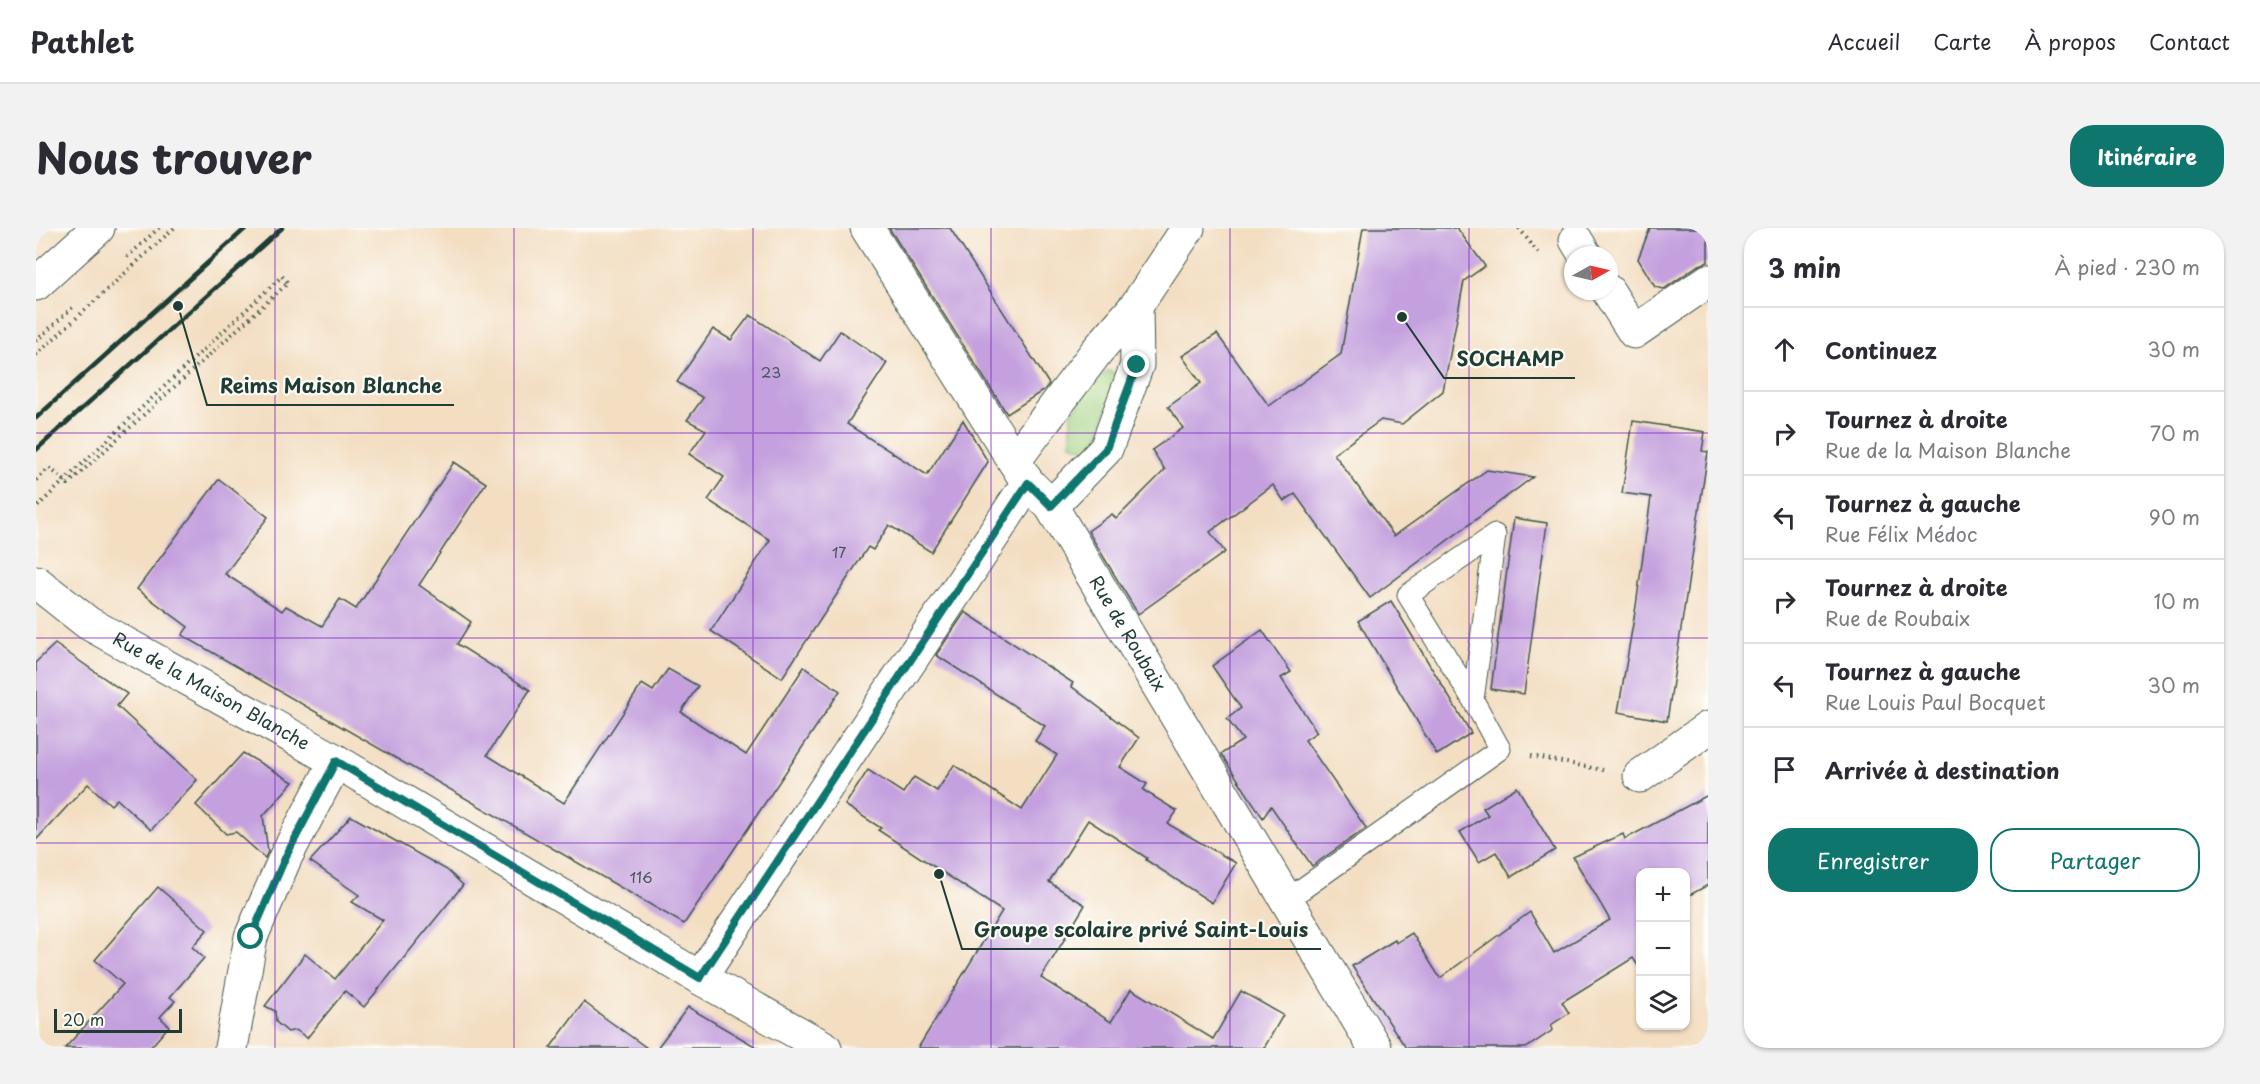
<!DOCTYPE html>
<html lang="fr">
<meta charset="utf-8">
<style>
:root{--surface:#fff;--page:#f2f2f3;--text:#2b2b33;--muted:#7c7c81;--line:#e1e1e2;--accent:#0f766e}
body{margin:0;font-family:"Playpen Sans",sans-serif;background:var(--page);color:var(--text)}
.controls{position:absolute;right:18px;bottom:18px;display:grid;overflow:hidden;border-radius:12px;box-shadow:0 2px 4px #0004}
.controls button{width:54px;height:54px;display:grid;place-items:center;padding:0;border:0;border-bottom:2px solid var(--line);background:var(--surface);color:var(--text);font:30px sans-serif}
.compass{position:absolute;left:1528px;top:18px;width:54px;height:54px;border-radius:50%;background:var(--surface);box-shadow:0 2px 4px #0004;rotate:82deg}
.scale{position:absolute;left:18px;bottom:15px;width:128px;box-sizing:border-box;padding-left:6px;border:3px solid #1f3d34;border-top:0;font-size:16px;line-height:21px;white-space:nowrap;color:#1f3d34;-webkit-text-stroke:4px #fdfcf7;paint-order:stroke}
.stop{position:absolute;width:18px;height:18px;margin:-14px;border:4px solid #0f766e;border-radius:50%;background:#fff}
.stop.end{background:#0f766e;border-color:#fff;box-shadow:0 2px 6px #0008}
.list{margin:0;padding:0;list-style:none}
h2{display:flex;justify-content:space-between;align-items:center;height:78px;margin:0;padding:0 24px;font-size:26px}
h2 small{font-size:20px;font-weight:400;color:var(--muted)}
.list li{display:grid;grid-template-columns:39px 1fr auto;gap:18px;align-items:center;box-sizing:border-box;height:84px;padding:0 24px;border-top:2px solid var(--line)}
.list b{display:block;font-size:22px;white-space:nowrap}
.list p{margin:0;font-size:20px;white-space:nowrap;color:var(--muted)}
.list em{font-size:20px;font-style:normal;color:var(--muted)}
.actions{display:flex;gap:12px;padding:18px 24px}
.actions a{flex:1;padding:14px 0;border:2px solid var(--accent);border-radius:24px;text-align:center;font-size:21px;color:var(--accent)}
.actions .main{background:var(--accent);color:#fff}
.icon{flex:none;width:33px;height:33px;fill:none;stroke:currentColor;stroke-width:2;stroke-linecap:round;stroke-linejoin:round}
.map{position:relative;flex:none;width:1672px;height:820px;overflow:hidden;border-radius:24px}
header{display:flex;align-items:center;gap:36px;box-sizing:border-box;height:84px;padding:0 30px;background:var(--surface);border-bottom:2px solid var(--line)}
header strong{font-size:28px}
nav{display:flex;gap:33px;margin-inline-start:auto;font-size:21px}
.intro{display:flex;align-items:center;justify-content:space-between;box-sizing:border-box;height:144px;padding:0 36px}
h1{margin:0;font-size:42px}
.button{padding:15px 27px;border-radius:24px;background:var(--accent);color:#fff;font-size:21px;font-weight:700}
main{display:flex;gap:36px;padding:0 36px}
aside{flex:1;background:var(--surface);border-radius:24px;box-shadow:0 2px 4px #0004}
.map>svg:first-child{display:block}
.green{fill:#9fcf7e;stroke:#5f8659;stroke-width:1.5}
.building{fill:#c4a1de}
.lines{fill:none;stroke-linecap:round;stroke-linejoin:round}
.service-casing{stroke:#3f5549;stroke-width:23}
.minor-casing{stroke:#3f5549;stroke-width:35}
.path{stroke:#3f5549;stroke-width:4;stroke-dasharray:1.5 4.5;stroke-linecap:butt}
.service{stroke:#fff;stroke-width:21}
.minor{stroke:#fff;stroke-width:33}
.rail{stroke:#1f3d34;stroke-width:4.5}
.route{stroke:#0f766e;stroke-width:8}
.grid{fill:none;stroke:#7b2cbf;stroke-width:1.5;stroke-opacity:0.55}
.labels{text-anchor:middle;stroke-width:4.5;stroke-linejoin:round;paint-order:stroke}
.number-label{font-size:15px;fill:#48565e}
.street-label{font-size:18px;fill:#1f3d34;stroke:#fdfcf7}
.leader{fill:none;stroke:#1f3d34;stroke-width:2}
.callout-dot{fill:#1f3d34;stroke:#fdfcf7;stroke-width:2}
.callout-label{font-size:20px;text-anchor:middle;font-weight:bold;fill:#1f3d34;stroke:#fdfcf7;stroke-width:4.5;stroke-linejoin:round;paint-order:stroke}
</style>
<header>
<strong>Pathlet</strong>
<nav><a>Accueil</a><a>Carte</a><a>À propos</a><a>Contact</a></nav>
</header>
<div class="intro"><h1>Nous trouver</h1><a class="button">Itinéraire</a></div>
<main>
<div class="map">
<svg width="1672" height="820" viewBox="0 0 1672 820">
<rect width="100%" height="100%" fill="#fdfcf7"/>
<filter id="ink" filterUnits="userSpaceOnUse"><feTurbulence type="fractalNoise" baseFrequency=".0167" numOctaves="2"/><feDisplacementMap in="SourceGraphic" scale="12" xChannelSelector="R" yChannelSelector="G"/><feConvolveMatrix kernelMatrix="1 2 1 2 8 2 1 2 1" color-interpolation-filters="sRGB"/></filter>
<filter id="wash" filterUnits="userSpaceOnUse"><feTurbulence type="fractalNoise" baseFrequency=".008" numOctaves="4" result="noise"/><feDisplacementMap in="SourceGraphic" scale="24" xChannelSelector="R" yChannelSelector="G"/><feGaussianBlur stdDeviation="1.35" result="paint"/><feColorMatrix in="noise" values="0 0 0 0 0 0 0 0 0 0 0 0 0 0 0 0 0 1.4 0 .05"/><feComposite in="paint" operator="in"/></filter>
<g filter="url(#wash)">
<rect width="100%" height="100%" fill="#f3dec2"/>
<!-- green -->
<polygon class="green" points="1072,143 1079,145 1080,153 1061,213 1050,221 1035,216 1035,187 1057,154"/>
<g id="blocks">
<!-- building -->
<g class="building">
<polygon points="853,0 914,0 1013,156 1008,162 971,186"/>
<polygon points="1327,0 1421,0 1449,38 1428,53 1407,163 1366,196 1345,192 1298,226 1358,308 1451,242 1497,249 1334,370 1259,266 1248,273 1237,257 1174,304 1189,324 1102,386 1052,303 1076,286 1080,291 1129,242 1116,222 1147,200 1132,179 1165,155 1146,128 1181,106 1233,178 1305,126"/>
<polygon points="1614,0 1672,0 1672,34 1661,38 1628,61 1619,59 1602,31"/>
<polygon points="714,87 784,133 804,103 851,135 811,196 891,247 927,192 952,234 895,324 853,297 837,322 832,319 746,450 675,403 734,312 672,272 688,249 653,226 670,202 651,192 667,170 641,154 677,101 695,112"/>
<polygon points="1597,193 1669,204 1666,223 1672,224 1631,493 1582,484 1600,378 1615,269 1586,265"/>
<polygon points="418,234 450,255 383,357 435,394 421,416 494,462 451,527 528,575 606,456 617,463 632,441 662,458 645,484 710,527 768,439 804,463 648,696 146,407 152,399 101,361 183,251 232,289 189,346 246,383 250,378 286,398 304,371 320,381"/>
<polygon points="1478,290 1511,295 1488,466 1455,461"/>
<polygon points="1355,373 1435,505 1401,527 1322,393"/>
<polygon points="929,384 1037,455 1035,458 1103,510 1084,539 1111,556 1107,562 1141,583 1132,596 1200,635 1176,675 1110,632 1111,630 1052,592 1013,654 1049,677 1005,750 1075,794 1095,761 1177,811 1205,763 1247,787 1228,820 882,820 966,683 842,602 845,600 809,577 832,542 867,565 878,549 901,563 918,537 986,582 1021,527 999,513 1009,498 900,427"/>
<polygon points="1226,402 1255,444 1245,450 1281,504 1269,512 1330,600 1276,638 1235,578 1227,590 1185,526 1207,512 1191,491 1205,480 1176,438"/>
<polygon points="19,416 91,466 81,478 161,552 115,602 81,571 75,577 52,556 0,612 0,434"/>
<polygon points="207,525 257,554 227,588 232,623 229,630 200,604 190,606 160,577"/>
<polygon points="1481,559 1519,622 1475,649 1460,624 1443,634 1424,604 1452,587 1447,580"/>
<polygon points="1672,567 1672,657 1650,669 1650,645 1605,645 1605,742 1597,730 1526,774 1533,785 1515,797 1517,802 1490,820 1370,820 1316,738 1359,712 1360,715 1376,705 1404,750 1494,684 1518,725 1574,692 1537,629 1587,606 1589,611"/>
<polygon points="315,588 411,642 427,657 328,779 309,763 271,810 260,802 252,804 240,794 239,783 229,778 269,726 299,751 347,692 316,674 323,667 274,633"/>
<polygon points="122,659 171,702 156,719 168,730 134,769 139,773 124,789 133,798 114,820 29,820 87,756 59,732"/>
<polygon points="548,774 569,790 611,820 514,820"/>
<polygon points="652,779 722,820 621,820"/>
</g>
</g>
</g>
<g filter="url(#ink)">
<use href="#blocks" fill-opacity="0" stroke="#3f5549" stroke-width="1.5"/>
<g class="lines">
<!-- service casing -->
<g class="service-casing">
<polyline id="service" points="1252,671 1464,521 1437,472 1459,307 1372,367 1437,472"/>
</g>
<!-- minor casing -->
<g class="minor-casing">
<g id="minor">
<path id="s1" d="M831,0l161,255 23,23 324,542"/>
<polyline points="1540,12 1549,27"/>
<polyline points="0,56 62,0"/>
<polyline points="1572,63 1598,104 1672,53"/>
<polyline points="978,233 1061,123 1100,78 1152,0"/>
<polyline points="1015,278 1070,221 1101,137 1100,78"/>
<path id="s2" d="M0,354l52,41 248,138 364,217 125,70"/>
<polyline points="1604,548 1672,500"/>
<polyline points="664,750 992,255"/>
<polyline points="195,820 215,709 250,628 300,533"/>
</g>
</g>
<!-- path -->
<g class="path">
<polyline points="1483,0 1503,26"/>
<polyline points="91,29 123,0"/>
<polyline points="0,113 39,77"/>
<polyline points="0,127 138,0"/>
<path d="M0,252l13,-12c7,5 13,10 19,16l220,-201 -6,-7 -214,201 -32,31"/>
<polyline points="1495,528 1567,542"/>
</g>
<!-- service -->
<use href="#service" class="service"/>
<!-- minor -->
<use href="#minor" class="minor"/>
<!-- rail -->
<g class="rail">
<polyline points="0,190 210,0"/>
<polyline points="0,222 246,0"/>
</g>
</g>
</g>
<g class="lines" filter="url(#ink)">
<!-- route -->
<polyline class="route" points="215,709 250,628 300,533 664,750 992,255 1015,278 1070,221 1101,137"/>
</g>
<!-- grid -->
<path class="grid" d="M239,0v820M478,0v820M717,0v820M955,0v820M1194,0v820M1433,0v820M0,205h1672M0,410h1672M0,615h1672"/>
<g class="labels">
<!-- number labels -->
<g class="number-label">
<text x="735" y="150">23</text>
<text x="803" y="330">17</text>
<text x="605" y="655">116</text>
</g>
<!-- street labels -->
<g class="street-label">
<text dy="6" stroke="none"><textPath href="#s1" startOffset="483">Rue de Roubaix</textPath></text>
<text dy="6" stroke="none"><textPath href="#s2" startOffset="207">Rue de la Maison Blanche</textPath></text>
</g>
</g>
<!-- callouts -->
<path class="leader" d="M1366 89L1408 150H1539M142 78L171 177H418M903 646L926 721H1285"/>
<g class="callout-dot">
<circle cx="1366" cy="89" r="6"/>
<circle cx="142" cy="78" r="6"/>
<circle cx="903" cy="646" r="6"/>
</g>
<g class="callout-label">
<text x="1474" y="138">SOCHAMP</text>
<text x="295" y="165">Reims Maison Blanche</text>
<text x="1105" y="709">Groupe scolaire privé Saint-Louis</text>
</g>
</svg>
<div class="controls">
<button>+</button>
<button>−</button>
<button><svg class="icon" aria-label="layers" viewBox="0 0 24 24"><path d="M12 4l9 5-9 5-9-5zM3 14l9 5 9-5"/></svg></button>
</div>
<svg class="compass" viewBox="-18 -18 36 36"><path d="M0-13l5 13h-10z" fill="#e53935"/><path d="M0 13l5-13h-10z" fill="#7c7c81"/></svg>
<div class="scale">20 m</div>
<div class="stop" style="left:215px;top:709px"></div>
<div class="stop end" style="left:1101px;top:137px"></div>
</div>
<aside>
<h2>3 min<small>À pied · 230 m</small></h2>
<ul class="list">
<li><svg class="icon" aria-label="ahead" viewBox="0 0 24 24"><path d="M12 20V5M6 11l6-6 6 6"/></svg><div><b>Continuez</b></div><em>30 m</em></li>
<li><svg class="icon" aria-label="right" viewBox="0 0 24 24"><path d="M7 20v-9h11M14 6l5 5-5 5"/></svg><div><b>Tournez à droite</b><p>Rue de la Maison Blanche</p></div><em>70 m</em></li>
<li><svg class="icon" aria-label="left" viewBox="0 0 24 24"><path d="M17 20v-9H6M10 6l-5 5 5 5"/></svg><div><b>Tournez à gauche</b><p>Rue Félix Médoc</p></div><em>90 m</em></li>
<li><svg class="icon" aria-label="right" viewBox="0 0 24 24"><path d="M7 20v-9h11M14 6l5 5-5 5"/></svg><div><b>Tournez à droite</b><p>Rue de Roubaix</p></div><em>10 m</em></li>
<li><svg class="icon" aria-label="left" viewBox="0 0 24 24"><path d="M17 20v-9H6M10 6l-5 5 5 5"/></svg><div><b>Tournez à gauche</b><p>Rue Louis Paul Bocquet</p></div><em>30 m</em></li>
<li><svg class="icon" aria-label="arrive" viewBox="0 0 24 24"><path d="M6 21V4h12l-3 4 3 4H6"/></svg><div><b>Arrivée à destination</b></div></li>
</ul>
<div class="actions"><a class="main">Enregistrer</a><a>Partager</a></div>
</aside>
</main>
